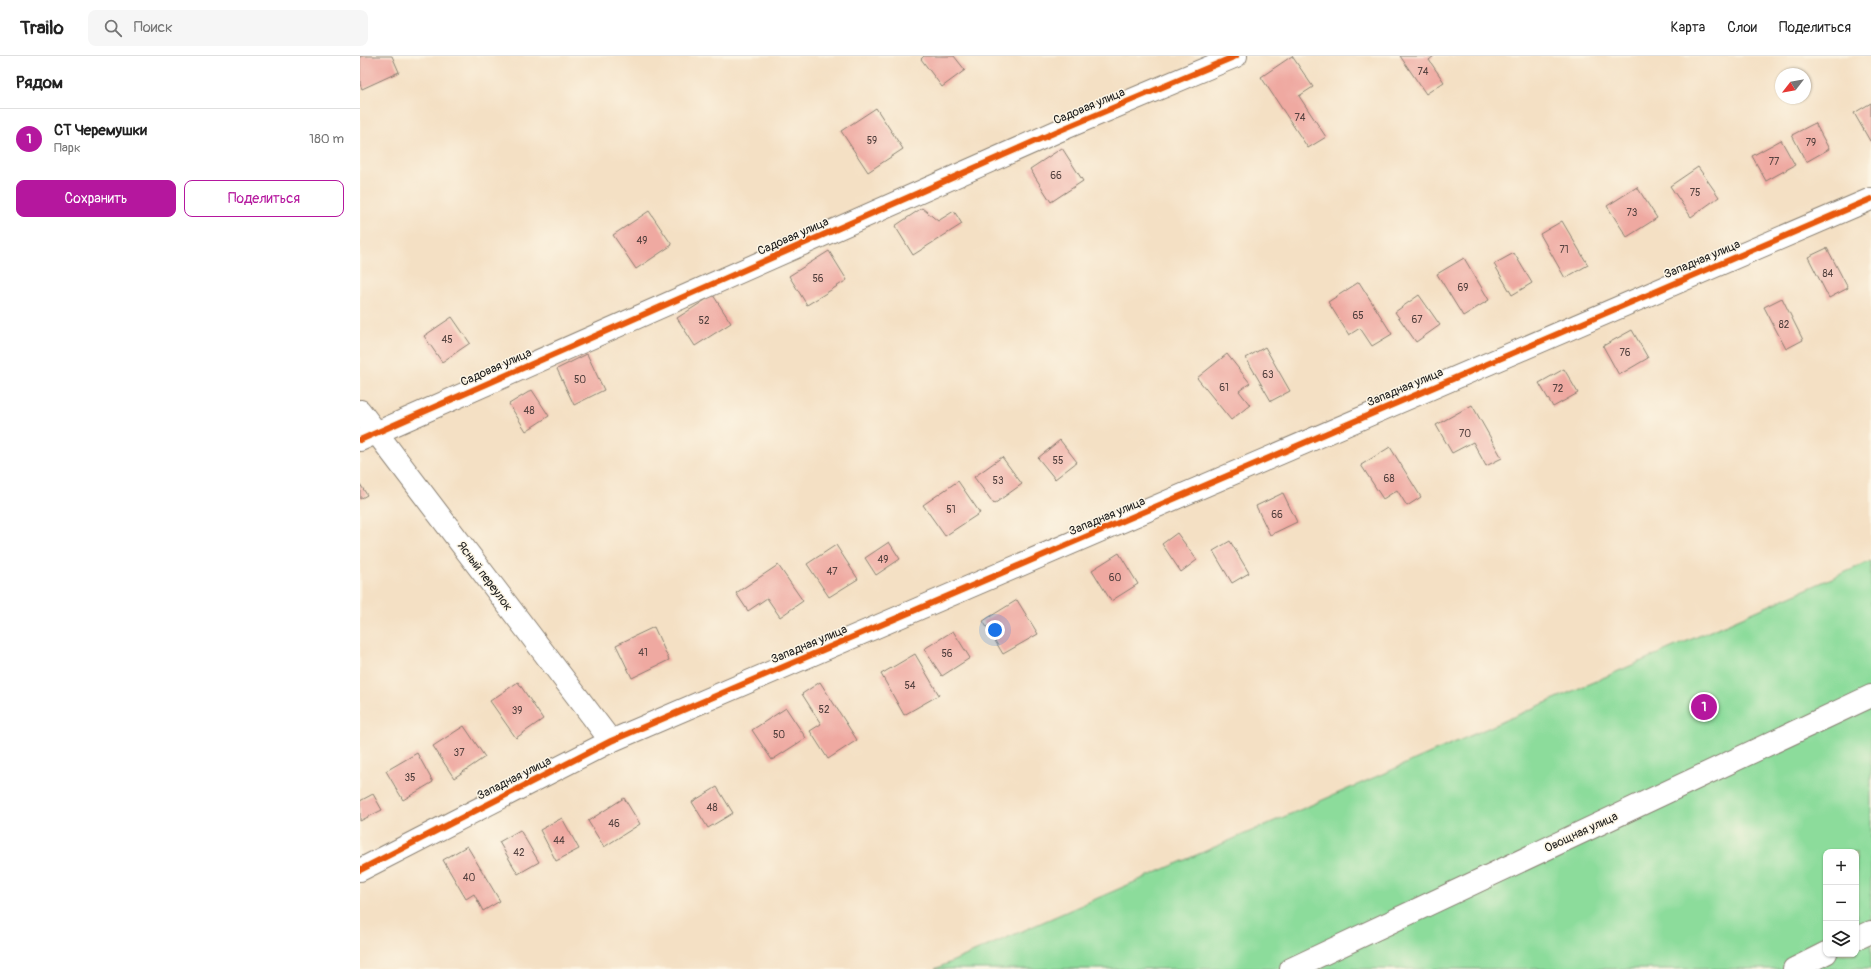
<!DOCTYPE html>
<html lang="ru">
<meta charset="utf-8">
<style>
:root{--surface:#fff;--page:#f6f6f6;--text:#222;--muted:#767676;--line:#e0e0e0;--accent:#b5179e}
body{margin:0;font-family:Pangolin,sans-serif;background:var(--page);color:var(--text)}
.controls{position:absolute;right:12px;bottom:12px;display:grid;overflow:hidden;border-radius:8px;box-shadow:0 1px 3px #0004}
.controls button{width:36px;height:36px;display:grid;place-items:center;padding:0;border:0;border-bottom:1px solid var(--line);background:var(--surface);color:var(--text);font:20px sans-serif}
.compass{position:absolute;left:1415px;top:12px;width:36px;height:36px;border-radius:50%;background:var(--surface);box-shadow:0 1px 3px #0004;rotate:239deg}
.you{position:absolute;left:635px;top:574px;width:14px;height:14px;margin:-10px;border:3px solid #fff;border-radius:50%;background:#1a73e8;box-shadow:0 0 0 6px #1a73e833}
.badge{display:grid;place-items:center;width:26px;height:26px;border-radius:50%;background:var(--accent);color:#fff;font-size:13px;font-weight:700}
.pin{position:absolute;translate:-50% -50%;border:2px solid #fff;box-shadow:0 1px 4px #0006}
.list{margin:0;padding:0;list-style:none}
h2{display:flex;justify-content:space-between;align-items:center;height:52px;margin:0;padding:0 16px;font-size:17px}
h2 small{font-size:13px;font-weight:400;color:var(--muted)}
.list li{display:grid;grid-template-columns:26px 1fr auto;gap:12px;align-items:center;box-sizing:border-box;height:60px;padding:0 16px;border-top:1px solid var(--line)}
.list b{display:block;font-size:15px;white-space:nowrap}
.list p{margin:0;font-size:13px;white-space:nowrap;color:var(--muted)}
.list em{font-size:13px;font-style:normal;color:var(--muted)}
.actions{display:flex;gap:8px;padding:12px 16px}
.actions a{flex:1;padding:9px 0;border:1px solid var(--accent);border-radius:8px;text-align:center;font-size:14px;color:var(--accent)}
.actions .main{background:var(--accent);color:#fff}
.icon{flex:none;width:22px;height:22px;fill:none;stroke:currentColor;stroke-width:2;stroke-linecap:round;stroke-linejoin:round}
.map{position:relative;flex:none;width:1511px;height:913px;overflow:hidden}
header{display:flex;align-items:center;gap:24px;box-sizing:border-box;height:56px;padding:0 20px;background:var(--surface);border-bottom:1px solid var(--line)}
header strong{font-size:19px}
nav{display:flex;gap:22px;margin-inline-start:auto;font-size:14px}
.search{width:280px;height:36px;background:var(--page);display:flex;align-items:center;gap:10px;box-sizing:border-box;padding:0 14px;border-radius:8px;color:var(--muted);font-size:15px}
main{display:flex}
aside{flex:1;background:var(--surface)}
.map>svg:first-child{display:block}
.green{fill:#8cdc9b;stroke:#547c5c;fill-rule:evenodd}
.building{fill:#efa9a1}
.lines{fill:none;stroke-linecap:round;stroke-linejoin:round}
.minor-casing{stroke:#887e70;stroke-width:24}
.minor{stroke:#fff;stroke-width:22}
.cycleway-casing{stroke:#fcf5e5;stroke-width:8}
.cycleway{stroke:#e8590c;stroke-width:6}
.labels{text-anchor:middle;stroke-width:3;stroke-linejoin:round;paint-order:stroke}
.number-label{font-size:10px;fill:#513f3d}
.street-label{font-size:12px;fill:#1c1c1c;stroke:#fcf5e5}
</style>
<header>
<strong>Trailo</strong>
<div class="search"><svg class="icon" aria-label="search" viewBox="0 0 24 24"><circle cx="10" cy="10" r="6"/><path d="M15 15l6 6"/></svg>Поиск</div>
<nav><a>Карта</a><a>Слои</a><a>Поделиться</a></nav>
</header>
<main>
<aside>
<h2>Рядом<small></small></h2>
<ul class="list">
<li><span class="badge">1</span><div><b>СТ Черемушки</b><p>Парк</p></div><em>180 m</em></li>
</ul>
<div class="actions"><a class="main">Сохранить</a><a>Поделиться</a></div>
</aside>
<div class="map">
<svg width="1511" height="913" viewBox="0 0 1511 913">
<rect width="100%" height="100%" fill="#fcf5e5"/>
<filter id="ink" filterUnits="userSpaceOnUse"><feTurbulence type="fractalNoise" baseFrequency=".025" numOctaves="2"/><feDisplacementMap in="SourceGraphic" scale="8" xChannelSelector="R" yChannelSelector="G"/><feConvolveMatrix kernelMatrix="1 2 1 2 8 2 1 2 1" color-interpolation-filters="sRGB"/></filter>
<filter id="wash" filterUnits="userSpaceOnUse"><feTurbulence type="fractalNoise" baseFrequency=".012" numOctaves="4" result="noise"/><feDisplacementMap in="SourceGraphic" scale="16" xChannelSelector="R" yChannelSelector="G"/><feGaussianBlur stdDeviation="0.9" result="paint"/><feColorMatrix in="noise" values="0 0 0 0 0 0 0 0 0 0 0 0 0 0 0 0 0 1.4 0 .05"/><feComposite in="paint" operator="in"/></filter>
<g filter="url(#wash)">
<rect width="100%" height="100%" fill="#f4e0c4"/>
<!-- green -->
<path class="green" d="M1511,505v408h-936zM1466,796h30v102h-30z"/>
<g id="blocks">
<!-- building -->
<g class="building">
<polygon points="0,0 32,0 39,16 2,33 0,28"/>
<polygon points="564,0 594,0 605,14 582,31 561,3"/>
<polygon points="932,0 953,31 939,40 966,81 948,92 901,21"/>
<polygon points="1040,0 1074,0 1069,4 1084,26 1066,38"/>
<polygon points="1511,47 1511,85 1510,85 1494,57"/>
<polygon points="516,52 543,93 508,116 481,75"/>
<polygon points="1455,67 1469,93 1446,106 1432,79"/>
<polygon points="1421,84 1435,109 1406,125 1392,100"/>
<polygon points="702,92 723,125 691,146 670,113"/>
<polygon points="1338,111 1359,141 1331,161 1310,130"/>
<polygon points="1277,131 1297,162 1267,181 1247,150"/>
<polygon points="562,152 578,165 594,155 602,168 553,199 535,170"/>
<polygon points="289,155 312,189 276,213 253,179"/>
<polygon points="1202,165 1228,209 1205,222 1180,178"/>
<polygon points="1467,192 1488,232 1469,242 1448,201"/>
<polygon points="469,195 487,224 447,249 429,220"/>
<polygon points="1154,197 1172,227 1152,239 1134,208"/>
<polygon points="1104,202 1129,244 1103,260 1077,218"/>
<polygon points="999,226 1032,278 1012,290 1000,272 989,279 968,246"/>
<polygon points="353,239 371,267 335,290 317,262"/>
<polygon points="1059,239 1080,269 1056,286 1035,256"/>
<polygon points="1422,242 1443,284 1426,293 1404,251"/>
<polygon points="92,261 110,287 82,306 64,280"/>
<polygon points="1272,274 1288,302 1259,319 1243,290"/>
<polygon points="905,291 930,335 911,345 886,302"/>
<polygon points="227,298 244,334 214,349 197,313"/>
<polygon points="867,298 890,327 879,335 890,349 871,364 837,322"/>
<polygon points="1204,313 1218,337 1193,351 1179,327"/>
<polygon points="172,334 189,360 166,375 149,348"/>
<polygon points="1112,349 1142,402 1126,410 1113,386 1092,397 1076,369"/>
<polygon points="700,384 717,406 695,423 678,402"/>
<polygon points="1030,391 1061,441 1047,450 1037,434 1023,443 1001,409"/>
<polygon points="642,401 662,428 634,448 614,421"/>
<polygon points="598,425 620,457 585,480 563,449"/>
<polygon points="0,428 7,439 0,443"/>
<polygon points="923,437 937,466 910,479 896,450"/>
<polygon points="817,477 837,504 821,516 802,488"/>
<polygon points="870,485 889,517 872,527 853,495"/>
<polygon points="529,486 540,503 516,519 505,502"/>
<polygon points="476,489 498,523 469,541 447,508"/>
<polygon points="759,497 778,528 751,545 732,514"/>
<polygon points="418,509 443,545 420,561 407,542 388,555 376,537"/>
<polygon points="657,544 678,578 643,598 623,565"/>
<polygon points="294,571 309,604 272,622 256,589"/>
<polygon points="593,575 610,602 582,620 564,593"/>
<polygon points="555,598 579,639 544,659 521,618"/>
<polygon points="158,626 183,663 156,682 130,645"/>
<polygon points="460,626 497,684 468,703 450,675 461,668 442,638"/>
<polygon points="426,652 446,682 412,704 392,674"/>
<polygon points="104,670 125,701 94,722 73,690"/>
<polygon points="57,697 73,726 43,744 26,715"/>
<polygon points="357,731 373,757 348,772 332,746"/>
<polygon points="13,738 22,754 0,765 0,745"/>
<polygon points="264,742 280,768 244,791 228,765"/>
<polygon points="202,762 219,793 196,805 180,774"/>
<polygon points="160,774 179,806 158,818 139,786"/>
<polygon points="107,790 140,845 123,855 114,838 106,843 83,804"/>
</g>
</g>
</g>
<g filter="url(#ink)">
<use href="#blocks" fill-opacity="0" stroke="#887e70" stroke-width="1"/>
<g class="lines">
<!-- minor casing -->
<g class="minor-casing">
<g id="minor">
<polyline points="0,355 251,685"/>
<polyline points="0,384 698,75 876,0"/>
<polyline points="0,814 251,685 1511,143"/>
<polyline points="1496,883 1511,876"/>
<polyline points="931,913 1511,640"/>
<polyline points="1434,913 1466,897"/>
</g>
</g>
<!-- minor -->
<use href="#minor" class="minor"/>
<!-- cycleway casing -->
<g class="cycleway-casing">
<g id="cycleway">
<polyline points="0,384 698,75 876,0"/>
<polyline points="0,814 251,685 1511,143"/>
</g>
</g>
<!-- cycleway -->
<use href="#cycleway" class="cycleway"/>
</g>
</g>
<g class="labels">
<!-- number labels -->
<g class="number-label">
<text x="1063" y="19">74</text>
<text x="940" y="65">74</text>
<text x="512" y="88">59</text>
<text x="1451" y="90">79</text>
<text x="1414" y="109">77</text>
<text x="696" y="123">66</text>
<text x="1335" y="140">75</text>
<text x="1272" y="160">73</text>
<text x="282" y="188">49</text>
<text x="1204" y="197">71</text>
<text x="1468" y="221">84</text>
<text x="458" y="226">56</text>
<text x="1103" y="235">69</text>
<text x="998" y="263">65</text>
<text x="1057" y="267">67</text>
<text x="344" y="268">52</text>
<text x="1424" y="272">82</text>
<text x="87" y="287">45</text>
<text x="1265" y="300">76</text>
<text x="908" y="322">63</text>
<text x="220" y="327">50</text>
<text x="864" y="335">61</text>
<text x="1198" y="336">72</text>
<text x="169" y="358">48</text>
<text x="1105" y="381">70</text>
<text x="698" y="408">55</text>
<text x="1029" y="426">68</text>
<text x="638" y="428">53</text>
<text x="591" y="457">51</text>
<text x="917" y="462">66</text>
<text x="523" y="507">49</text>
<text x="472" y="519">47</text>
<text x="755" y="525">60</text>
<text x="283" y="600">41</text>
<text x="587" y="601">56</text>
<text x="550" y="633">54</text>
<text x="464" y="657">52</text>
<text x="157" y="658">39</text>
<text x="419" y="682">50</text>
<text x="99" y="700">37</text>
<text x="50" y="725">35</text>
<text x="352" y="755">48</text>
<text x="254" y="771">46</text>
<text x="199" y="788">44</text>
<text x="159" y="800">42</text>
<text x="109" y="825">40</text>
</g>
<!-- street labels -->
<g class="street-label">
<text transform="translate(729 50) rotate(-23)" y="4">Садовая улица</text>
<text transform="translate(433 180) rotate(-24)" y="4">Садовая улица</text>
<text transform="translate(1342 203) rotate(-23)" y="4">Западная улица</text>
<text transform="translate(136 311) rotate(-24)" y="4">Садовая улица</text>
<text transform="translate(1045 331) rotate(-23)" y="4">Западная улица</text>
<text transform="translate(747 460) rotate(-23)" y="4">Западная улица</text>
<text transform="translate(125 520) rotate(53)" y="4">Ясный переулок</text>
<text transform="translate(449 588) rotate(-23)" y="4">Западная улица</text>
<text transform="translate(154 722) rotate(-27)" y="4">Западная улица</text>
<text transform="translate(1221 776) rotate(-25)" y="4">Овощная улица</text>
</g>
</g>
</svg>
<div class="controls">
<button>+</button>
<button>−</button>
<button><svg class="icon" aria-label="layers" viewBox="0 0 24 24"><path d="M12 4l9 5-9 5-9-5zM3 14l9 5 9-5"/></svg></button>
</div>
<svg class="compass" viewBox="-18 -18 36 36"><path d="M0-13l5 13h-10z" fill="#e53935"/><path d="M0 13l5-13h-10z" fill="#767676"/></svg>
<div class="you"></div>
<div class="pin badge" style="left:1344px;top:651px">1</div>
</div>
</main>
